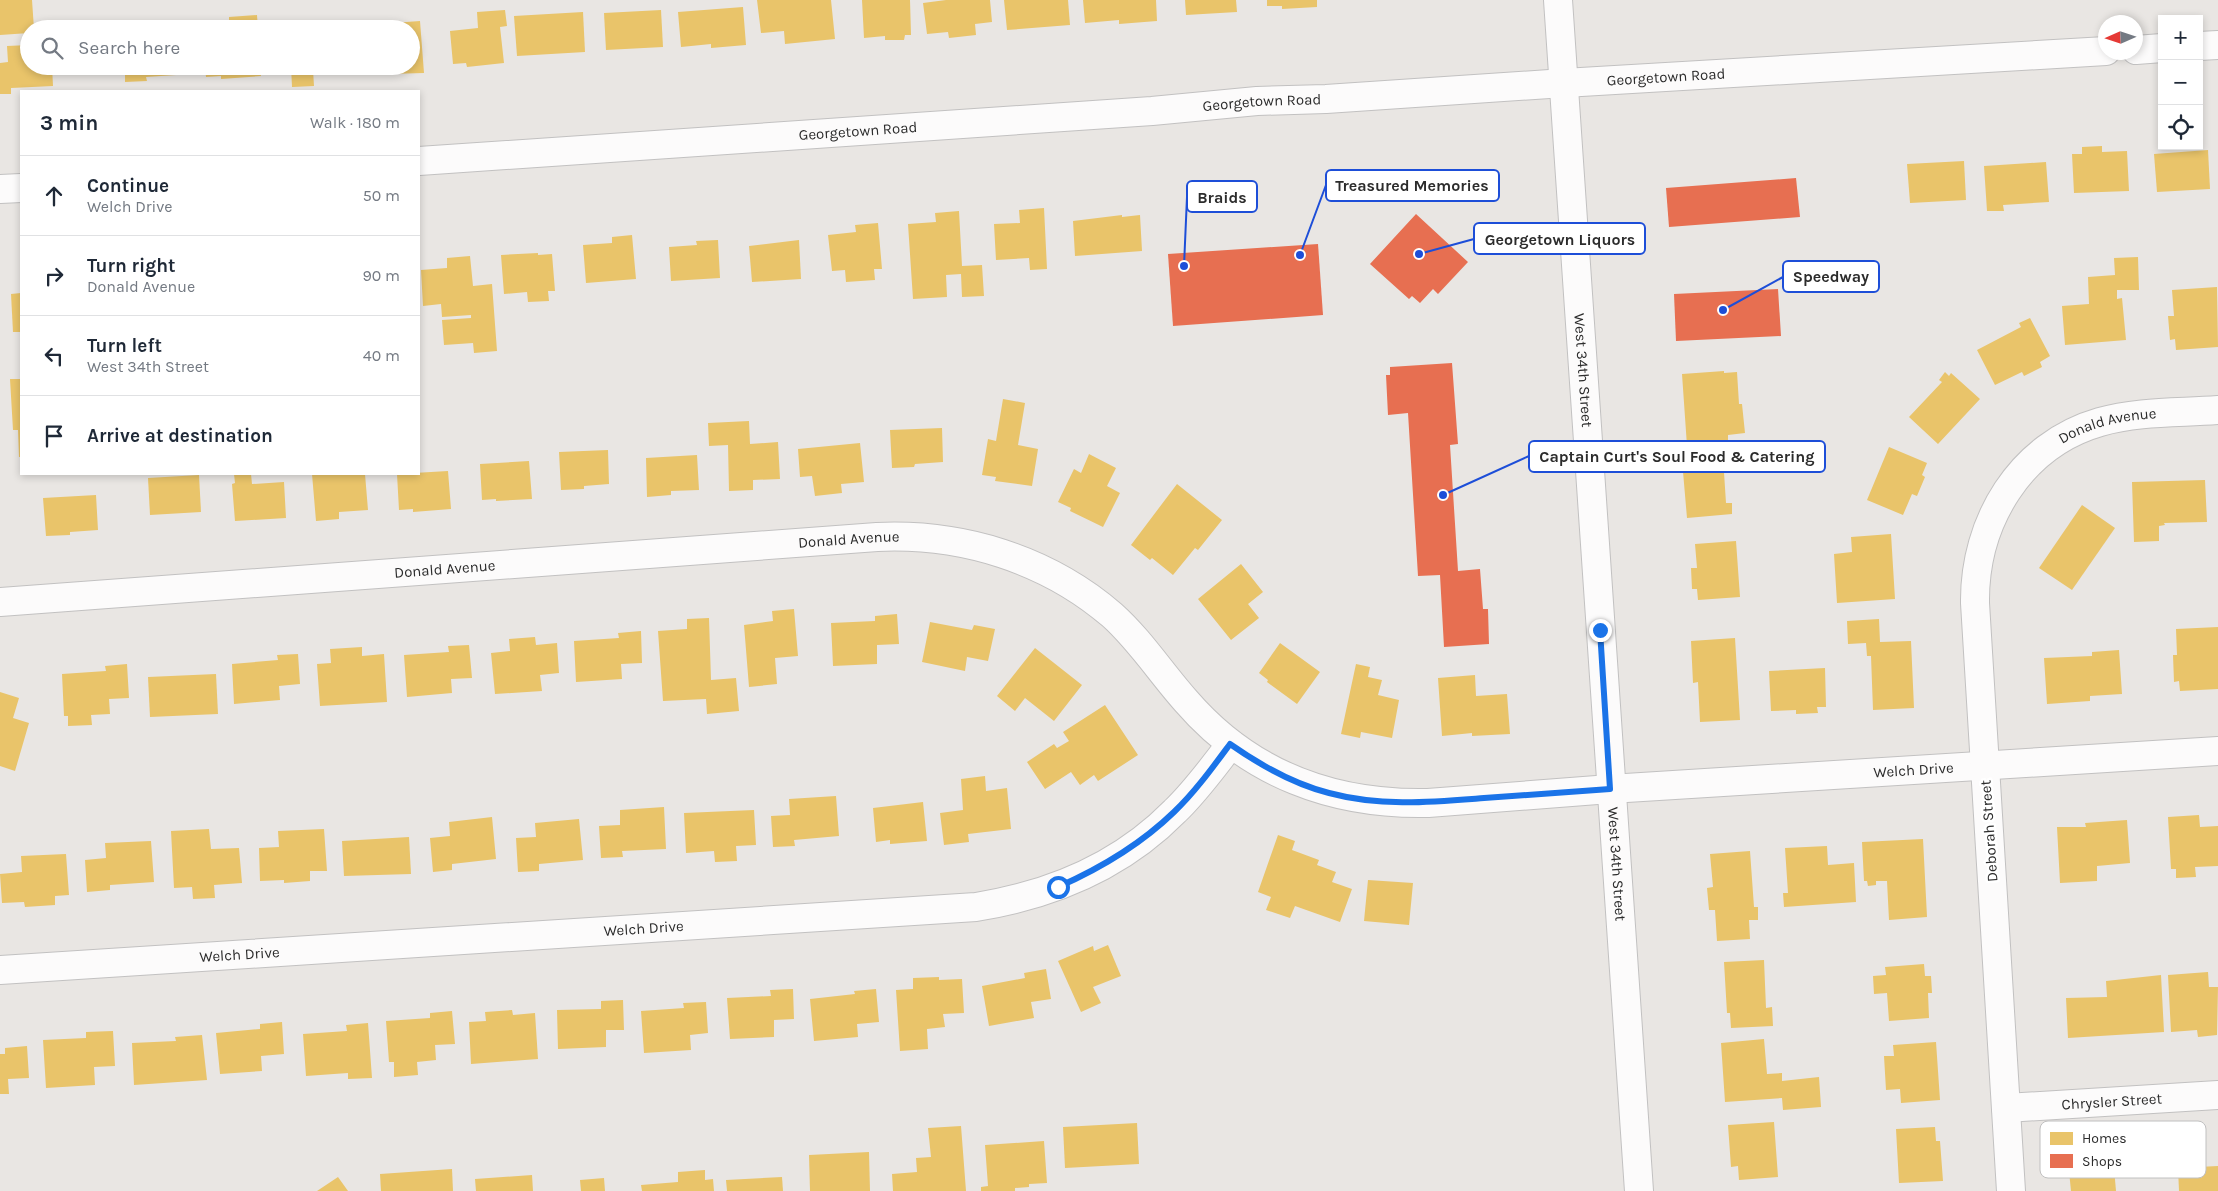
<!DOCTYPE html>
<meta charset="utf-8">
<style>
:root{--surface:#fff;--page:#f6f6f7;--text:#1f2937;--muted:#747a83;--line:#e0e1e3}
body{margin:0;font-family:Karla,sans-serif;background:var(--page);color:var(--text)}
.controls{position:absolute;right:15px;top:15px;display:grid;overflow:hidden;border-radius:0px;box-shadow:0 2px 8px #0003}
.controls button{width:45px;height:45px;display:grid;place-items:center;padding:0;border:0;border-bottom:1px solid var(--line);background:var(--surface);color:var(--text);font:25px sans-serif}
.compass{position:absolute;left:2098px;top:15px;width:45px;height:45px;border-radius:50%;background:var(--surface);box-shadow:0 2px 8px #0003;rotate:267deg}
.stop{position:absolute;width:15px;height:15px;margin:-11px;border:4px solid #1a73e8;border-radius:50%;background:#fff}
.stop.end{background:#1a73e8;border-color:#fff;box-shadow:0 1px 5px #0008}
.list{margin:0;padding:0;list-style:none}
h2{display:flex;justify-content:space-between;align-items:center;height:65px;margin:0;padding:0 20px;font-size:21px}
h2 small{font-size:16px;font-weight:400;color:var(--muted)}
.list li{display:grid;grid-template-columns:32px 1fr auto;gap:15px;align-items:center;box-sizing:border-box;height:80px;padding:0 20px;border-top:1px solid var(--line)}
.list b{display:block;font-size:19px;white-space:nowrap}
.list p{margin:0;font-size:16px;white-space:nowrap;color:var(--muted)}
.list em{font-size:16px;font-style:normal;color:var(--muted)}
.icon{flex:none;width:28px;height:28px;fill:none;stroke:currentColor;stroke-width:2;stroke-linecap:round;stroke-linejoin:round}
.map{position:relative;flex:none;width:2218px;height:1191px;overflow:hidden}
.search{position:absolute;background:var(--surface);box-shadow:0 2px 8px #0003;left:20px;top:20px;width:400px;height:55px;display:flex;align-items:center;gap:12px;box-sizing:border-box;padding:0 18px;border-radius:28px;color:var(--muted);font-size:19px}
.panel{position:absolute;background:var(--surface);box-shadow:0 2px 8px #0003;left:20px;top:90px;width:400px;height:385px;border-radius:0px}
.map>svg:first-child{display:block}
.homes{fill:#e9c46a}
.shops{fill:#e76f51}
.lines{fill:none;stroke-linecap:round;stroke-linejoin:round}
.street-casing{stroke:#c2c1c1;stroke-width:30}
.secondary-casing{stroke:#c2c1c1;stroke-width:30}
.street{stroke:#fcfbfb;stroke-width:28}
.secondary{stroke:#fcfbfb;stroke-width:28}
.route{stroke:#1a73e8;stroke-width:6}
.labels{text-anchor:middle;stroke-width:5;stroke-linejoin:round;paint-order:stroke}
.street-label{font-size:15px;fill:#2c2c2c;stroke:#fff}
.key{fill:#fff;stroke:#c0c0c0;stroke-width:1}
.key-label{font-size:14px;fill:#2c2c2c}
.leader{fill:none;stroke:#1d4ed8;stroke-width:2}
.callout-dot{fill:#1d4ed8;stroke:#fff;stroke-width:2}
.callout{fill:#fff;stroke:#1d4ed8;stroke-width:2}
.callout-label{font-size:16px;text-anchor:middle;font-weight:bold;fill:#2c2c2c}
</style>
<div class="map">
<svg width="2218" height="1191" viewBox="0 0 2218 1191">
<rect width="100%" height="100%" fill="#e9e6e3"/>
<!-- homes -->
<g class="homes">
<polygon points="0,0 32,0 34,29 29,29 29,33 0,35"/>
<polygon points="757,0 831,0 835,39 785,44 784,31 761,33"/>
<polygon points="862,0 910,0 911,35 905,35 904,40 885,40 885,36 864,38"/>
<polygon points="946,0 990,0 992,22 975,24 976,35 949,38 948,32 927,34 923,3"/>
<polygon points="1004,0 1068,0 1070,25 1007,30"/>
<polygon points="1083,0 1156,0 1157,21 1119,24 1119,20 1085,23"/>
<polygon points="1185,0 1236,0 1237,12 1186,15"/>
<polygon points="1267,0 1317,0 1317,7 1282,9 1282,6 1267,6"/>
<polygon points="743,7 746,45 711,48 711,44 681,47 678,12"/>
<polygon points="505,10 507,26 500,27 504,63 467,67 466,63 453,64 450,31 478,28 477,12"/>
<polygon points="661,10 663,47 606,50 604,13"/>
<polygon points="583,12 585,52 517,56 514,16"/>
<polygon points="257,15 258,29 229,29 229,17"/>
<polygon points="420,21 424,73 354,75 354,66 411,66 411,29 351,29 351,26"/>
<polygon points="29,45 29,66 52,66 53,86 11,88 11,94 0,94 0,63 8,62 7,46"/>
<polygon points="125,66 176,66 176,75 146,77 147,81 125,82"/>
<polygon points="205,66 260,66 261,76 221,79 221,76 206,77"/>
<polygon points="291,66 339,66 339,69 313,70 314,86 292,87"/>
<polygon points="2102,146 2102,152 2127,151 2129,191 2074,193 2072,154 2082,154 2082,147"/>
<polygon points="2208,150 2210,189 2157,192 2154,154"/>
<polygon points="1964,161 1966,200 1910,203 1907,164"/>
<polygon points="2046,162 2049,202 2003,205 2004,211 1987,211 1984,166"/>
<polygon points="1044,208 1047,269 1030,270 1029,258 996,260 994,224 1020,223 1019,210"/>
<polygon points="959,211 962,266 982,265 984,296 962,297 961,274 946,275 947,297 913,299 908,224 936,222 935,213"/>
<polygon points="1122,215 1122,217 1140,215 1142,251 1075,256 1073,221"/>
<polygon points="878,223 882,269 874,269 875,280 846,282 845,270 832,271 828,235 856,232 855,225"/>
<polygon points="632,235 636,279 586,283 583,245 612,243 612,237"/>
<polygon points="718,240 720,278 671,281 669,247 697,245 696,241"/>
<polygon points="799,240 801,279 752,282 749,246"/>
<polygon points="538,253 538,255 552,254 555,291 548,291 549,301 528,302 527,292 504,294 501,255"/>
<polygon points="470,256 473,286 492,284 497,351 474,353 473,343 444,345 442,320 471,318 471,315 442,317 441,304 423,306 421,270 447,268 447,258"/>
<polygon points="2138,257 2139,290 2117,290 2117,299 2122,298 2126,340 2065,345 2062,306 2089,304 2088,277 2115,275 2114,258"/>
<polygon points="2217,287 2218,347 2176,350 2175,339 2170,340 2168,316 2174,316 2172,290"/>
<polygon points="21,293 21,332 13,332 11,294"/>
<polygon points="2030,318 2050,356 2040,362 2042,367 2024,376 2022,372 1995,385 1977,350 2021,327 2019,323"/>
<polygon points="1724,371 1724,373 1737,372 1739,404 1742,404 1745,433 1728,435 1728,442 1687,446 1682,374"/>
<polygon points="1945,372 1949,376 1951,373 1980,399 1938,444 1909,417 1942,382 1939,380"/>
<polygon points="10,379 21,379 21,457 19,457 18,430 13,430"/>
<polygon points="1003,399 1025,403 1018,445 1038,449 1032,486 995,481 996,477 982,475 988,439 996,441"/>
<polygon points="749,421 750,444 778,442 780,479 753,480 753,490 729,491 728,445 709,446 708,423"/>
<polygon points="942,428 943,462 915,464 914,467 892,468 890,430"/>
<polygon points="860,443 864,482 841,484 842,493 815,496 812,476 800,477 798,449"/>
<polygon points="1889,447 1927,463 1922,475 1925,477 1917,496 1912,494 1903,515 1867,500"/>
<polygon points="608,450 609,484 584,486 584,489 561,490 559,452"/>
<polygon points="1089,454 1116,468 1107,486 1120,493 1103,527 1070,511 1071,508 1058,502 1074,469 1081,473"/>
<polygon points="697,455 699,490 671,491 671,495 647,497 646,458"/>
<polygon points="1723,457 1726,503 1732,503 1732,514 1687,518 1682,460"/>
<polygon points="529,461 532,499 496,501 496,499 482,500 480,464"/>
<polygon points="448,471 451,509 413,512 413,509 399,510 397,474"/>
<polygon points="234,474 251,474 252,484 284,482 286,518 235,521 232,484 235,483"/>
<polygon points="312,474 365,474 368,510 339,512 339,519 316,521"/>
<polygon points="199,475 201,512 150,515 148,478"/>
<polygon points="2205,480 2207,522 2164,523 2165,525 2159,526 2159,541 2134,542 2132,482"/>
<polygon points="1177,484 1222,520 1198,550 1195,548 1173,575 1152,558 1150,560 1131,545"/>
<polygon points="96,495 98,530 70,532 70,535 46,536 43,498"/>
<polygon points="2082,505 2115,528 2072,590 2039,568"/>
<polygon points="1891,534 1895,599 1837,603 1834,554 1852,552 1851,537"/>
<polygon points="1736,541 1740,597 1698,600 1697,589 1692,589 1691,568 1697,568 1695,544"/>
<polygon points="1241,564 1263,592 1248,604 1259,618 1231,640 1198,599"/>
<polygon points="794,609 798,656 775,658 777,684 749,687 744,625 773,621 772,611"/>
<polygon points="897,614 899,644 877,645 877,664 833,666 831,623 875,621 875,616"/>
<polygon points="709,618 711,680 736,678 739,711 707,714 706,699 663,701 658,631 687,629 687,619"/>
<polygon points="1879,619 1880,642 1911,641 1914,708 1873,710 1871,656 1867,656 1866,643 1848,644 1847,621"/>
<polygon points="930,622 972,630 974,625 995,629 988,661 967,657 965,671 922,662"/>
<polygon points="2218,627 2218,689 2180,691 2179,681 2174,682 2173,655 2177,655 2176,629"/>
<polygon points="641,631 642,663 621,664 622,679 576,682 574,641 619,638 618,633"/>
<polygon points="535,637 536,645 557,643 559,673 540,675 542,691 495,694 491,653 510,651 509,639"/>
<polygon points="1735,638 1740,720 1700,722 1698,682 1693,683 1691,641"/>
<polygon points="1280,643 1320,672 1297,704 1267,682 1268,680 1259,673"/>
<polygon points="469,645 472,678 451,679 452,693 407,697 404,655 449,652 448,646"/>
<polygon points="362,647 362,656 384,654 387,702 320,706 317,664 331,663 330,649"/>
<polygon points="1035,648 1082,685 1054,721 1025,698 1015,711 997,696"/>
<polygon points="2119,650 2122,694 2090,696 2090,701 2047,704 2044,658 2092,656 2092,652"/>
<polygon points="298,654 300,684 279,686 280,700 234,704 232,664 278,660 277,655"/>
<polygon points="127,664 129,698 109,699 110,714 91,715 92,725 68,726 68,716 64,716 62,674 106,671 105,666"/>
<polygon points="1356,664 1370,667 1368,677 1382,680 1378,695 1399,700 1392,738 1361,732 1360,738 1341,734"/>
<polygon points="1825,668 1826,707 1817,707 1818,713 1796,714 1796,710 1771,711 1769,671"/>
<polygon points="216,674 218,714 150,717 148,677"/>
<polygon points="1475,675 1476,696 1507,694 1510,734 1472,736 1472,733 1442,736 1438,678"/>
<polygon points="0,692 19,698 13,718 29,723 15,771 0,766"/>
<polygon points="1105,705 1138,755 1098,781 1094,775 1080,785 1071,772 1045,789 1027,762 1054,744 1057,748 1069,741 1063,732"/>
<polygon points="985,776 986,791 1007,788 1011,829 968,834 969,842 944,845 940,813 963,810 961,779"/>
<polygon points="836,796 839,836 794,840 795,846 773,847 771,816 790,815 789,799"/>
<polygon points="923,802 927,841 890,844 890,840 876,842 873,808"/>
<polygon points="664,807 666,849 622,851 623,857 601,858 599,826 620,825 620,810"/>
<polygon points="754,810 756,845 736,846 737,861 715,862 714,851 686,853 684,813"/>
<polygon points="2199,815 2200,827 2218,826 2218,866 2195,867 2196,877 2176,878 2176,869 2171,869 2168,817"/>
<polygon points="492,817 496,859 452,864 452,870 433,872 430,838 450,836 449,822"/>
<polygon points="579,819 583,860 539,864 539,871 518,872 516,838 536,837 535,823"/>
<polygon points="2127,820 2130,863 2097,866 2097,881 2060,883 2057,827 2086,827 2085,823"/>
<polygon points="209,829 211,849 239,848 242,883 214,885 215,898 193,899 192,887 174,888 171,831"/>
<polygon points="324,829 327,871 310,871 310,881 284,883 284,880 260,881 259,848 279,847 278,831"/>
<polygon points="1278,835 1295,841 1292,850 1319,860 1317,865 1336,872 1332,882 1352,889 1340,922 1295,906 1290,918 1266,910 1271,897 1258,892"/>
<polygon points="409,837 411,874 344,876 342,841"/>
<polygon points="1923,839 1927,917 1889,920 1887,881 1876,881 1876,885 1868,886 1867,881 1864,881 1862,842"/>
<polygon points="151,841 154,882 110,885 110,890 87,892 85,860 106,858 105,843"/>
<polygon points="1827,846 1828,865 1854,863 1856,902 1784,907 1783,893 1788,893 1785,848"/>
<polygon points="1750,851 1754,907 1758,907 1758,920 1749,920 1750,939 1717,941 1715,910 1709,910 1707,888 1713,887 1710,854"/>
<polygon points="66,854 69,895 55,896 55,905 25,907 24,902 2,903 0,874 22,872 21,856"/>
<polygon points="1368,880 1413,883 1409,925 1364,921"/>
<polygon points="1108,945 1121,976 1093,987 1101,1003 1081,1012 1058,961 1093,946 1094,951"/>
<polygon points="1764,960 1766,1008 1772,1007 1773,1026 1731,1028 1730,1013 1727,1013 1724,962"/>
<polygon points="1924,964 1925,976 1931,976 1932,993 1928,993 1929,1018 1889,1021 1887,993 1874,994 1873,976 1886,975 1885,967"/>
<polygon points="1046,969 1051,999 1031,1002 1034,1018 989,1026 982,986 1025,978 1024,973"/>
<polygon points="2208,972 2209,987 2218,987 2217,1035 2198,1037 2197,1030 2171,1032 2168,975"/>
<polygon points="2161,975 2164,1032 2068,1038 2066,998 2107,997 2106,981"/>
<polygon points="939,977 939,980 962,979 964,1013 943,1014 945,1027 927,1029 928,1049 900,1051 896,990 913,989 913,978"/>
<polygon points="793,989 794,1019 774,1020 774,1037 730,1039 727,998 771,996 770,990"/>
<polygon points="876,989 879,1022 857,1024 858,1037 814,1041 810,999 855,994 854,991"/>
<polygon points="623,1000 624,1030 606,1030 606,1047 558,1049 557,1010 601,1009 601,1001"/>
<polygon points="706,1002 708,1033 690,1035 691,1050 644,1053 641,1011 684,1008 683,1003"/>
<polygon points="512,1010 513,1015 535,1013 538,1059 471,1064 469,1022 486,1021 485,1012"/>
<polygon points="452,1011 455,1044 435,1045 436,1060 417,1062 418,1075 394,1077 394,1062 389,1062 386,1021 430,1018 430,1013"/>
<polygon points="282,1022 284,1054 261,1056 262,1071 220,1074 216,1033 260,1029 260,1024"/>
<polygon points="368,1023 372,1078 348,1079 348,1073 306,1076 303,1034 347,1031 346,1025"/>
<polygon points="113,1031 115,1066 94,1067 95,1085 46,1088 43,1040 86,1038 86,1032"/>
<polygon points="202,1035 207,1080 134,1085 132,1043 176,1041 175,1037"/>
<polygon points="1764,1039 1767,1074 1782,1073 1782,1081 1819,1077 1821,1107 1783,1110 1782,1098 1725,1102 1721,1043"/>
<polygon points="1936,1042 1940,1100 1901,1103 1900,1089 1886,1090 1884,1056 1894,1056 1893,1045"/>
<polygon points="27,1046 29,1078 8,1079 9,1094 0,1094 0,1054 5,1054 5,1048"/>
<polygon points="1774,1122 1778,1177 1739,1180 1738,1166 1731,1167 1728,1125"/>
<polygon points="1137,1123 1139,1164 1065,1168 1063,1127"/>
<polygon points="961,1126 966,1191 893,1191 892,1174 917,1172 916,1158 931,1157 928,1128"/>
<polygon points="1935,1127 1936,1141 1940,1141 1943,1181 1899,1183 1896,1129"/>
<polygon points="1044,1141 1047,1183 1029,1184 1029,1187 1015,1188 1015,1191 981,1191 981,1187 988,1186 985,1145"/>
<polygon points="869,1152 870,1191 810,1191 809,1155"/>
<polygon points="2218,1166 2218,1191 2179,1191 2178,1168"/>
<polygon points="2114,1168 2116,1191 2071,1191 2069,1171"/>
<polygon points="452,1169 453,1191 381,1191 380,1174"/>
<polygon points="705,1170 705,1180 713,1179 714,1191 642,1191 641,1185 678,1182 678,1172"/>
<polygon points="532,1175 533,1191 476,1191 475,1179"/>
<polygon points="338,1177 348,1191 317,1191"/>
<polygon points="782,1177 783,1191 727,1191 726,1180"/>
<polygon points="604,1178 605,1191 581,1191 580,1180"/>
</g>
<!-- shops -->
<g class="shops">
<polygon points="1796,178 1800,217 1669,227 1666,188"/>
<polygon points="1416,214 1468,262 1438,294 1433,289 1420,303 1412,296 1409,299 1370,264"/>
<polygon points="1318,244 1323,315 1173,326 1168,254"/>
<polygon points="1778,289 1781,336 1676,341 1674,294"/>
<polygon points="1452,363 1458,444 1450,445 1458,571 1480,569 1483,609 1488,609 1489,644 1444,647 1440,575 1418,576 1408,413 1388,415 1386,375 1390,375 1390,367"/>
</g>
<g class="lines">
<!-- street casing -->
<g class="street-casing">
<g id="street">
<path id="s1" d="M0,602l877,-65c85,-4 170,22 235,78 28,25 49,58 74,86 63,73 147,104 242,102l182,-14 608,-38"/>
<path id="s2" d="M0,970l976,-63c75,-12 145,-41 199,-96 21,-20 38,-44 56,-67"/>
<path id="s3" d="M2006,1108l212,-13"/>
<path id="s4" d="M2011,1191l-36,-588c-1,-81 45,-158 125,-181 38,-11 79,-9 118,-12"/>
</g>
</g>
<!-- secondary casing -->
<g class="secondary-casing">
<g id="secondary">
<path id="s5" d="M1558,0l81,1191"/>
<polyline points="2199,46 2218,45"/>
<polyline points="2136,50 2162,48"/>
<path id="s6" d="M419,161l733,-50 105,-10 69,-2 238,-16 542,-32"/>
<polyline points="0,189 21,188"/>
</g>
</g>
<!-- street -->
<use href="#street" class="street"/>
<!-- secondary -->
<use href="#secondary" class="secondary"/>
</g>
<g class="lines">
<!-- route -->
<path class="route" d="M1058,887c43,-19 82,-42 116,-75 21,-20 39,-45 56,-68 30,21 63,40 99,49 52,14 103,9 155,5 42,-3 84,-6 126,-9l-10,-159"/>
</g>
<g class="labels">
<!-- street labels -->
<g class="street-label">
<text dy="5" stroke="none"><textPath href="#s6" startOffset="1250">Georgetown Road</textPath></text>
<text dy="5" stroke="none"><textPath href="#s6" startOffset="845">Georgetown Road</textPath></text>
<text dy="5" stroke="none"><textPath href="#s6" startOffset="440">Georgetown Road</textPath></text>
<text dy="5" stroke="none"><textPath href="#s5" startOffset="371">West 34th Street</textPath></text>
<text dy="5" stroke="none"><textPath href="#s4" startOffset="832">Donald Avenue</textPath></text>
<text dy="5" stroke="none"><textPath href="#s1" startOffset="851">Donald Avenue</textPath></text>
<text dy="5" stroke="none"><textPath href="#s1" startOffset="446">Donald Avenue</textPath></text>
<text dy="5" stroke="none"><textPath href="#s1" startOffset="2005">Welch Drive</textPath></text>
<text transform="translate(1989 831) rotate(-94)" y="5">Deborah Street</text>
<text dy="5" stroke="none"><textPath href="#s5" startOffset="866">West 34th Street</textPath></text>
<text dy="5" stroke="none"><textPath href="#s2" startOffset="645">Welch Drive</textPath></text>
<text dy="5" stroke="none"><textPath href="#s2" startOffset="240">Welch Drive</textPath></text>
<text dy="5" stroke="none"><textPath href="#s3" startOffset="106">Chrysler Street</textPath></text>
</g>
</g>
<!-- legend -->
<rect x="2040" y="1121" width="166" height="57" rx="8" class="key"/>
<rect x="2050" y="1132" width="23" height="13" fill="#e9c46a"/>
<rect x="2050" y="1154" width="23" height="14" fill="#e76f51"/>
<g class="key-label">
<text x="2082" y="1143">Homes</text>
<text x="2082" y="1166">Shops</text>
</g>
<!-- callouts -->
<path class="leader" d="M1300 255L1326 185M1184 266L1187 197M1419 254L1474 239M1723 310L1783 277M1443 495L1529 456"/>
<g class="callout-dot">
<circle cx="1300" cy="255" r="5"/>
<circle cx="1184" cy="266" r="5"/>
<circle cx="1419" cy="254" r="5"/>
<circle cx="1723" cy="310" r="5"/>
<circle cx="1443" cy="495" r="5"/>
</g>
<g class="callout">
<rect x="1326" y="170" width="173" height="31" rx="5"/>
<rect x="1187" y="181" width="70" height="31" rx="5"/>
<rect x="1474" y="223" width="171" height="31" rx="5"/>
<rect x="1783" y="261" width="96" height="31" rx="5"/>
<rect x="1529" y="441" width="296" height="31" rx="5"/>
</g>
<g class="callout-label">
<text x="1412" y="191">Treasured Memories</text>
<text x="1222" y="203">Braids</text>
<text x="1560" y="245">Georgetown Liquors</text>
<text x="1831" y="282">Speedway</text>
<text x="1677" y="462">Captain Curt's Soul Food &amp; Catering</text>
</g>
</svg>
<div class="controls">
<button>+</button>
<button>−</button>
<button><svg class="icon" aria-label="locate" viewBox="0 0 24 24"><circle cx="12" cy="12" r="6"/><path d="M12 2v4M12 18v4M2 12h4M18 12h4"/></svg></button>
</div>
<svg class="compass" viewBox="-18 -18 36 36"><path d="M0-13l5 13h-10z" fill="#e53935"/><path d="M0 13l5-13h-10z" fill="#747a83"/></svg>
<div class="stop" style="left:1058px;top:887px"></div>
<div class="stop end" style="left:1600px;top:630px"></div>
<div class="search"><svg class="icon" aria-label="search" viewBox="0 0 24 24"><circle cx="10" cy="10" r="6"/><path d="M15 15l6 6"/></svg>Search here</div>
<section class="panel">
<h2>3 min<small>Walk · 180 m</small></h2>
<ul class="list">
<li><svg class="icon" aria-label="ahead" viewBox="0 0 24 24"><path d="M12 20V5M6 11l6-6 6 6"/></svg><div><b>Continue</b><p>Welch Drive</p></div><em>50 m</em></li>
<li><svg class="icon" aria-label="right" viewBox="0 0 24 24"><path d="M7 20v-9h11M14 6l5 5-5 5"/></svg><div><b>Turn right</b><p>Donald Avenue</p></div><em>90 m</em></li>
<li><svg class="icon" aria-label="left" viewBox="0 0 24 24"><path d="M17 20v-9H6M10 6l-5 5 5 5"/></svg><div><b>Turn left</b><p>West 34th Street</p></div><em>40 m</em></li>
<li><svg class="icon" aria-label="arrive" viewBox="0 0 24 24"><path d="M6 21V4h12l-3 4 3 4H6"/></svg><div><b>Arrive at destination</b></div></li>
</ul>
</section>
</div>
